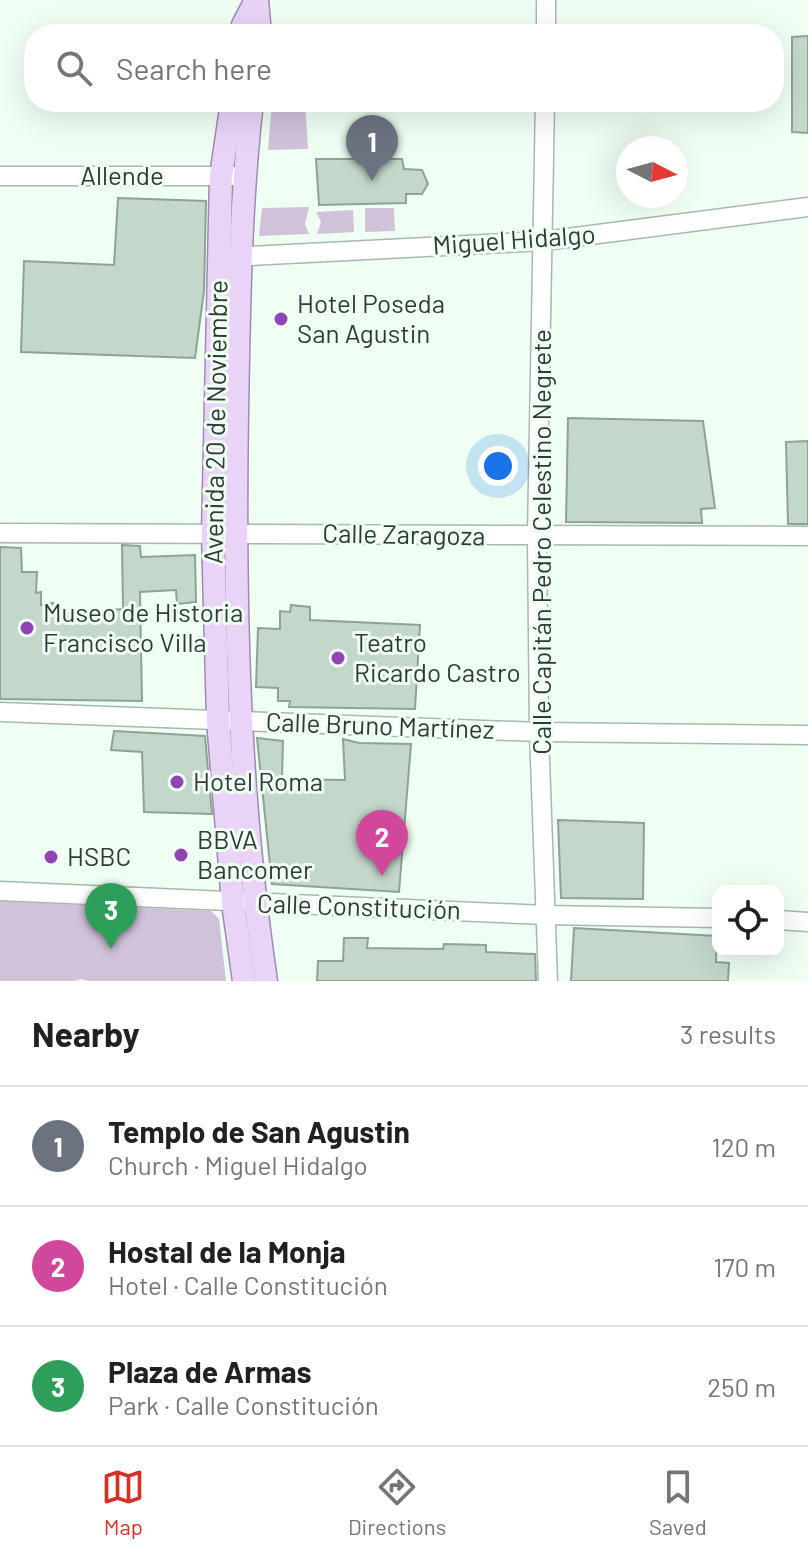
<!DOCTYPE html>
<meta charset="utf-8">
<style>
:root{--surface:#fff;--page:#f6f6f6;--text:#202124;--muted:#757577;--line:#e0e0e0;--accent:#d93025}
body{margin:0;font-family:Barlow,sans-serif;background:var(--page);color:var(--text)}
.controls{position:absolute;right:24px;bottom:24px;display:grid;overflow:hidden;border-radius:16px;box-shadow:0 8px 32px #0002}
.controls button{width:72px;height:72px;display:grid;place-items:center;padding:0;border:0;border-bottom:2px solid var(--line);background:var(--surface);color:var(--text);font:40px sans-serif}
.compass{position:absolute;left:616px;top:136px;width:72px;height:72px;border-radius:50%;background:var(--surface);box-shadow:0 8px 32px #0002;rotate:96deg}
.you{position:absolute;left:498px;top:466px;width:28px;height:28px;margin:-20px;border:6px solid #fff;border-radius:50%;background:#1a73e8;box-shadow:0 0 0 12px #1a73e833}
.badge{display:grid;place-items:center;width:52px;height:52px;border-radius:50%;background:var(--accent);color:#fff;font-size:26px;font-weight:700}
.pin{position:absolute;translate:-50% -66px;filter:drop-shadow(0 2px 4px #0008)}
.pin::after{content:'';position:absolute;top:42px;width:28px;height:24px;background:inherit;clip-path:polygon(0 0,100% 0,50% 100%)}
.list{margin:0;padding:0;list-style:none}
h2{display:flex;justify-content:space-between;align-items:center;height:104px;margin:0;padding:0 32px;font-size:34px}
h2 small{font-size:26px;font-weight:400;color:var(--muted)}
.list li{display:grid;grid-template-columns:52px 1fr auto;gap:24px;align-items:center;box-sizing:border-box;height:120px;padding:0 32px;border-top:2px solid var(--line)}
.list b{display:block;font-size:30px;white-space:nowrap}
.list p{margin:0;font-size:26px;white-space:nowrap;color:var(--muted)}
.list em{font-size:26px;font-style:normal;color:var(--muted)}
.icon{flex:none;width:44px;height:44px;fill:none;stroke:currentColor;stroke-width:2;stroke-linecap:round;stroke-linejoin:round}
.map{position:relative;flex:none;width:808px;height:981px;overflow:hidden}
.search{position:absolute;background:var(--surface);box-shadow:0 8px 32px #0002;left:24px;right:24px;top:24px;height:88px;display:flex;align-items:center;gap:20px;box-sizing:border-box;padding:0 28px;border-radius:32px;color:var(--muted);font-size:30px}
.sheet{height:464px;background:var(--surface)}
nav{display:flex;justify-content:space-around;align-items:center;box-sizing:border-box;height:112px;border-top:2px solid var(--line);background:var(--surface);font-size:22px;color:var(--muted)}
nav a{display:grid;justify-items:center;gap:4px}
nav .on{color:var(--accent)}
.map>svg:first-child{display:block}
.green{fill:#d0c2d9}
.building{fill:#c3d7ca;stroke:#8fa296;stroke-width:2}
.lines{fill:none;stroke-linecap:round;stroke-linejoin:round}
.minor-casing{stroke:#a6b9ad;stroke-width:21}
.major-casing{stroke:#a08aaf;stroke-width:25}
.minor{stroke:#fff;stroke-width:18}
.major{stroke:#e9d3f7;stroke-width:22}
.poi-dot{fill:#9044b5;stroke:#effff4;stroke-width:3}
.labels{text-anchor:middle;stroke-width:6;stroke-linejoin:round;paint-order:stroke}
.street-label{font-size:26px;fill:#313934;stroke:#effff4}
.poi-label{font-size:26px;fill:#313934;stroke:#effff4;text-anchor:start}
</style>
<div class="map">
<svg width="808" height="981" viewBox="0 0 808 981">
<rect width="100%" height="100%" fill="#effff4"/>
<!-- green -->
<g class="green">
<polygon points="272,102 305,102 308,149 268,150"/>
<polygon points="309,207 305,224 309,234 259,236 262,208"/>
<polygon points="365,208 394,208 395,231 365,232"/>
<polygon points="353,210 354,232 317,234 321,222 316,212"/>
<polygon points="0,901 211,911 219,919 226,981 89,981 81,979 74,981 0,981"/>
</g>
<!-- building -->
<g class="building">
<polygon points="808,36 808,133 792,132 792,37"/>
<polygon points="316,159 402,159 404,169 422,170 428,184 422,194 406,194 406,203 319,205"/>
<polygon points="118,198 206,201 204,291 195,358 21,352 24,261 114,265"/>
<polygon points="568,418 703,421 715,508 701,509 702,523 566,522"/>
<polygon points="808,441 808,524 788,524 786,442"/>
<polygon points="122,545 140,546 141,557 195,555 196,602 177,604 176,590 140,592 142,701 0,699 0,547 21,548 22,572 37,572 36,593 41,592 41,605 53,603 54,614 123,609"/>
<polygon points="291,605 310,607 310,620 420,625 415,709 289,707 290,701 278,701 278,688 256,687 258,628 280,629 280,611 290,612"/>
<polygon points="114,731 205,736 212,814 144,812 142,752 111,750"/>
<polygon points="257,738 283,741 282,779 345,780 343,739 359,743 411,744 399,892 272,884"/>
<polygon points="558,820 644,823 643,899 561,898"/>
<polygon points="574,928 717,936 716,962 729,963 728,981 571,981"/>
<polygon points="344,938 368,938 367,948 443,949 444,944 486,945 486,952 535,954 536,981 317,981 318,961 343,961"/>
</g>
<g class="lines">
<!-- minor casing -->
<g class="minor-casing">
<g id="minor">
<polyline points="546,34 546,0"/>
<polyline points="545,102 537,536 539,732 548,981"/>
<polyline points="0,176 233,176"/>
<polyline points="229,257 544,241 808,207"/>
<polyline points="0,533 808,536"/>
<polyline points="0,712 539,732 808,735"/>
<polyline points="0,891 545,915 718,918"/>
<polyline points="778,920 808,922"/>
</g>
</g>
<!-- major casing -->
<g class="major-casing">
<g id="major">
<polyline points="257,0 260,34"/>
<polyline points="241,34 243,25 256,0"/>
<polyline points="232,102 221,176 213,534 218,720 233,903 244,981"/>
<path d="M252,102c-12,103 -13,206 -15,309 -3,191 1,382 29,570"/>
</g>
</g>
<!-- minor -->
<use href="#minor" class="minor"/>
<!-- major -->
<use href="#major" class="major"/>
</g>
<!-- markers -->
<g class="poi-dot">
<circle cx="281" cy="319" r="8"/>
<circle cx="27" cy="628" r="8"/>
<circle cx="338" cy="658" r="8"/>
<circle cx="177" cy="782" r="8"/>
<circle cx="181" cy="855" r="8"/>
<circle cx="51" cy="857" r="8"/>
</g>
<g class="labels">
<!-- street labels -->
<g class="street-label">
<text x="122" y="185">Allende</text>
<text transform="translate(514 240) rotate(-4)" y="9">Miguel Hidalgo</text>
<text transform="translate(216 422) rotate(-89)" y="9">Avenida 20 de Noviembre</text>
<text transform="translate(404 535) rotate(1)" y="9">Calle Zaragoza</text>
<text transform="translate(542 542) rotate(-90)" y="9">Calle Capitán Pedro Celestino Negrete</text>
<text transform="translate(380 726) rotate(2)" y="9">Calle Bruno Martínez</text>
<text transform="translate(359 907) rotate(2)" y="9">Calle Constitución</text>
</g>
<!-- poi labels -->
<g class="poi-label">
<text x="297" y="313">Hotel Poseda<tspan x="297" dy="30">San Agustin</tspan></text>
<text x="43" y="622">Museo de Historia<tspan x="43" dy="30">Francisco Villa</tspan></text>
<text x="354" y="652">Teatro<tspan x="354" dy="30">Ricardo Castro</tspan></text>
<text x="193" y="791">Hotel Roma</text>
<text x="197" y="849">BBVA<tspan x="197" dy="30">Bancomer</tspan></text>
<text x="67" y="866">HSBC</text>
</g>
</g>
</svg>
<div class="controls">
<button><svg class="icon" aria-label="locate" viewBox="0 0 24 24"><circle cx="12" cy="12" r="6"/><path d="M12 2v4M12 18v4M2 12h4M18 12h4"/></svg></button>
</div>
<svg class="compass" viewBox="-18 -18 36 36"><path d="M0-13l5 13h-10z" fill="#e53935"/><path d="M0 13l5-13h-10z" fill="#757577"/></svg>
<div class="you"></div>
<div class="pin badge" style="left:372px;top:181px;background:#6b7280">1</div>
<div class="pin badge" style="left:382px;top:876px;background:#d1479c">2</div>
<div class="pin badge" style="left:111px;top:949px;background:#2e9e5b">3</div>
<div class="search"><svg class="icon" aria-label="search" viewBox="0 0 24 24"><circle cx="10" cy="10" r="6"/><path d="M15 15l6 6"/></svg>Search here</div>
</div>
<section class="sheet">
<h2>Nearby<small>3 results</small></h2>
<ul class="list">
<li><span class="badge" style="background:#6b7280">1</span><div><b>Templo de San Agustin</b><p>Church · Miguel Hidalgo</p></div><em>120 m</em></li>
<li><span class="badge" style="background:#d1479c">2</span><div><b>Hostal de la Monja</b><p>Hotel · Calle Constitución</p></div><em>170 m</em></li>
<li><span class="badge" style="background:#2e9e5b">3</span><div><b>Plaza de Armas</b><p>Park · Calle Constitución</p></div><em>250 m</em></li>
</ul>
</section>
<nav>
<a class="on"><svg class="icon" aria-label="map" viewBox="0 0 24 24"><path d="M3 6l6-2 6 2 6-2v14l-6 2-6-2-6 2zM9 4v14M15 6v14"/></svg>Map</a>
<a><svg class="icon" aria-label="directions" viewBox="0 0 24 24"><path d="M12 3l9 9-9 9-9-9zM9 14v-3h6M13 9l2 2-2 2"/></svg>Directions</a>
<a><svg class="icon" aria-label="saved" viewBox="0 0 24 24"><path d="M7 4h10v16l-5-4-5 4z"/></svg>Saved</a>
</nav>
